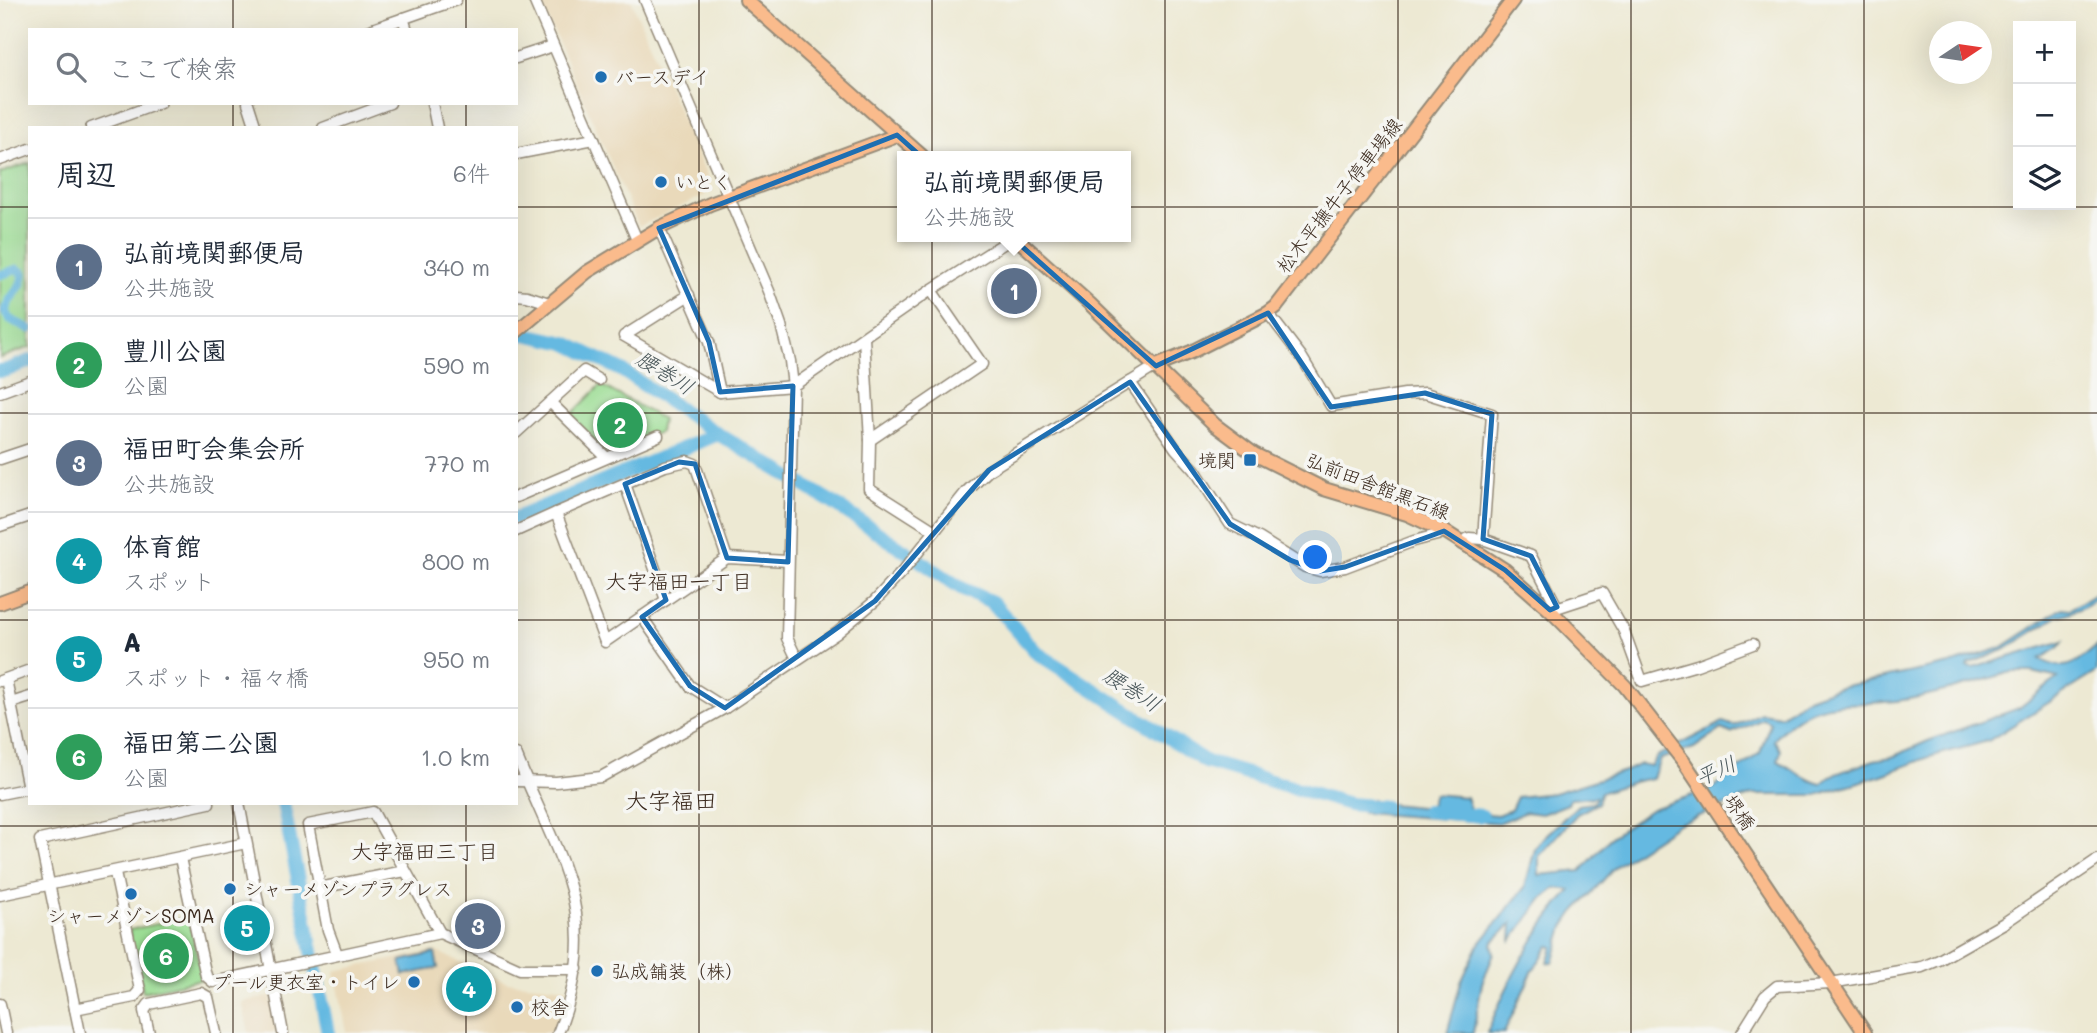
<!DOCTYPE html>
<html lang="ja">
<meta charset="utf-8">
<style>
:root{--surface:#fff;--page:#f2f2f3;--text:#1f2937;--muted:#747a83;--line:#e0e1e3;--accent:#ea580c}
body{margin:0;font-family:Mali,"Klee One",sans-serif;background:var(--page);color:var(--text)}
.controls{position:absolute;right:21px;top:21px;display:grid;overflow:hidden;border-radius:0px;box-shadow:0 7px 28px #0002}
.controls button{width:63px;height:63px;display:grid;place-items:center;padding:0;border:0;border-bottom:2px solid var(--line);background:var(--surface);color:var(--text);font:35px sans-serif}
.compass{position:absolute;left:1929px;top:21px;width:63px;height:63px;border-radius:50%;background:var(--surface);box-shadow:0 7px 28px #0002;rotate:77deg}
.you{position:absolute;left:1316px;top:558px;width:24px;height:24px;margin:-18px;border:5px solid #fff;border-radius:50%;background:#1a73e8;box-shadow:0 0 0 10px #1a73e833}
.badge{display:grid;place-items:center;width:46px;height:46px;border-radius:50%;background:var(--accent);color:#fff;font-size:23px;font-weight:700}
.pin{position:absolute;translate:-50% -50%;border:4px solid #fff;box-shadow:0 2px 7px #0006}
.popup{position:absolute;left:897px;top:151px;width:234px;height:91px;box-sizing:border-box;display:grid;place-content:center;border-radius:0px;background:var(--surface);filter:drop-shadow(0 2px 5px #0005);font-size:23px;white-space:nowrap;color:var(--muted)}
.popup b{font-size:26px;color:var(--text)}
.popup::after{content:'';position:absolute;left:50%;top:100%;margin-left:-14px;border:14px solid transparent;border-top-color:var(--surface)}
.list{margin:0;padding:0;list-style:none}
h2{display:flex;justify-content:space-between;align-items:center;height:91px;margin:0;padding:0 28px;font-size:30px}
h2 small{font-size:23px;font-weight:400;color:var(--muted)}
.list li{display:grid;grid-template-columns:46px 1fr auto;gap:21px;align-items:center;box-sizing:border-box;height:98px;padding:0 28px;border-top:2px solid var(--line)}
.list b{display:block;font-size:26px;white-space:nowrap}
.list p{margin:0;font-size:23px;white-space:nowrap;color:var(--muted)}
.list em{font-size:23px;font-style:normal;color:var(--muted)}
.icon{flex:none;width:38px;height:38px;fill:none;stroke:currentColor;stroke-width:2;stroke-linecap:round;stroke-linejoin:round}
.map{position:relative;flex:none;width:2097px;height:1033px;overflow:hidden}
.search{position:absolute;background:var(--surface);box-shadow:0 7px 28px #0002;left:28px;top:28px;width:490px;height:77px;display:flex;align-items:center;gap:18px;box-sizing:border-box;padding:0 24px;border-radius:0px;color:var(--muted);font-size:26px}
.panel{position:absolute;background:var(--surface);box-shadow:0 7px 28px #0002;left:28px;top:126px;width:490px;height:679px;border-radius:0px}
.map>svg:first-child{display:block}
.built{fill:#e9d9ba}
.green{fill:#9cdd94;stroke:#6c8459;stroke-width:2}
.water{fill:#65b9e1;stroke:#507280;stroke-width:2;fill-rule:evenodd}
.lines{fill:none;stroke-linecap:round;stroke-linejoin:round}
.canal{stroke:#65b9e1;stroke-width:9}
.river{stroke:#65b9e1;stroke-width:14}
.minor-casing{stroke:#948a78;stroke-width:13}
.major-casing{stroke:#948a78;stroke-width:16}
.minor{stroke:#fff;stroke-width:10}
.major{stroke:#fabb8c;stroke-width:12}
.marked{fill:none;stroke:#1f6fb2;stroke-width:5;stroke-linejoin:round}
.grid{fill:none;stroke:#3b2a1e;stroke-width:2;stroke-opacity:0.55}
.poi-dot{fill:#1f6fb2;stroke:#f6f6f2;stroke-width:2.5}
.labels{text-anchor:middle;stroke-width:7;stroke-linejoin:round;paint-order:stroke}
.poi-label{font-size:19px;fill:#3b2a1e;stroke:#f6f6f2;text-anchor:start}
.street-label{font-size:19px;fill:#3b2a1e;stroke:#f6f6f2}
.water-label{font-size:21px;font-style:italic;fill:#485558;stroke:#f6f6f2}
.neighbourhood-label{font-size:21px;fill:#3b2a1e;stroke:#f6f6f2}
.quarter-label{font-size:23px;fill:#3b2a1e;stroke:#f6f6f2}
</style>
<div class="map">
<svg width="2097" height="1033" viewBox="0 0 2097 1033">
<rect width="100%" height="100%" fill="#f6f6f2"/>
<filter id="ink" filterUnits="userSpaceOnUse"><feTurbulence type="fractalNoise" baseFrequency=".0143" numOctaves="2"/><feDisplacementMap in="SourceGraphic" scale="14" xChannelSelector="R" yChannelSelector="G"/><feConvolveMatrix kernelMatrix="1 2 1 2 8 2 1 2 1" color-interpolation-filters="sRGB"/></filter>
<filter id="wash" filterUnits="userSpaceOnUse"><feTurbulence type="fractalNoise" baseFrequency=".00686" numOctaves="4" result="noise"/><feDisplacementMap in="SourceGraphic" scale="28" xChannelSelector="R" yChannelSelector="G"/><feGaussianBlur stdDeviation="1.57" result="paint"/><feColorMatrix in="noise" values="0 0 0 0 0 0 0 0 0 0 0 0 0 0 0 0 0 1.4 0 .05"/><feComposite in="paint" operator="in"/></filter>
<g filter="url(#wash)">
<rect width="100%" height="100%" fill="#ede9d3"/>
<!-- built -->
<g class="built">
<polygon points="540,0 631,0 710,183 705,195 640,226 638,225"/>
<polygon points="435,951 507,982 568,988 552,1033 347,1033 335,971"/>
<polygon points="271,996 279,1033 249,1033 242,1002"/>
</g>
<!-- green -->
<g class="green">
<polygon points="30,163 30,347 0,358 0,173"/>
<polygon points="601,385 662,419 660,432 607,453 570,416"/>
<polygon points="189,917 202,979 143,992 129,930"/>
</g>
<!-- water -->
<g class="water">
<path d="M2097,593v5c-11,9 -26,15 -39,18l-54,34 -36,14 -1,3 6,1 90,-27 -6,8 -17,10c26,15 37,4 57,-13v26l-109,69 -59,16 -47,18 -66,20h-64l-74,29 -61,41 -43,47 -10,15 -11,36 -5,-1 5,-15 -4,-1 -16,24 -29,63h-17c21,-52 46,-101 84,-143l-15,-2 -13,10 -32,43 1,-18 -20,20 2,11 -12,29 -9,50h-26l14,-51 17,-36 47,-59 10,-38 8,-11 31,-29 4,-4 15,-2 3,-6 -26,2 -2,5 -26,10 -16,-2 -27,11 -136,-10 9,-14 9,4 48,5 5,-14 32,3 5,15 26,3 14,-5 6,-13 37,-4 74,-23 12,-6 11,2 6,-10 66,-34 11,4 27,-13 20,3 24,-17 31,-11 114,-24 51,-16 61,-40 8,1zM2012,672h20l26,6 -39,30 -91,33 -36,16 -18,3 -44,16 -9,8c-15,-3 -29,-16 -43,-23l3,-10 -7,-11c42,-49 75,-31 129,-40 37,-6 73,-18 109,-28zM1763,719l7,4 -10,30 -47,35 -61,21 -41,28 -30,34 -42,4v-19l38,-42 21,-11 2,-10 33,-11 20,-4 7,-19 34,-11 27,-19 10,4z"/>
<polygon points="435,953 438,968 404,975 401,961"/>
</g>
<g class="lines">
<!-- canal -->
<path class="canal" d="M0,275l17,-6 6,4c1,15 -14,22 -18,38l4,8 21,10"/>
<!-- river -->
<g class="river">
<polyline points="516,332 566,343 621,370 718,434 830,501 961,588 992,602 1037,653 1206,762 1349,804 1385,807"/>
<polyline points="0,371 7,370 30,361"/>
<polyline points="516,518 718,434"/>
<polyline points="283,803 328,1033"/>
<polyline points="1426,811 1482,816"/>
</g>
</g>
</g>
<g filter="url(#ink)">
<g class="lines">
<!-- minor casing -->
<g class="minor-casing">
<g id="minor">
<polyline points="534,0 637,240"/>
<polyline points="645,0 769,291 781,325 790,361 793,386 787,638 797,659"/>
<polyline points="403,18 407,30"/>
<polyline points="370,30 456,0"/>
<polyline points="516,58 553,46"/>
<polyline points="248,103 256,128"/>
<polyline points="432,103 437,128"/>
<polyline points="91,128 160,103"/>
<polyline points="323,128 390,103"/>
<polyline points="516,154 594,139"/>
<polyline points="0,160 30,149"/>
<polyline points="659,228 709,342 720,392"/>
<polyline points="516,295 527,296 549,303"/>
<polyline points="689,295 624,336 720,392 793,386 931,290 1014,237"/>
<polyline points="1268,313 1301,356 1331,406 1405,394 1425,393 1492,414 1483,539 1469,538 1463,541"/>
<polyline points="864,338 870,440 869,489 935,531"/>
<polyline points="1130,382 1176,449 1195,470 1230,524 1259,538 1305,567 1320,571 1345,567 1414,541 1437,535 1444,531"/>
<polyline points="0,392 30,381"/>
<polyline points="550,402 606,457"/>
<polyline points="516,433 584,371 599,380"/>
<polyline points="870,440 982,364 931,290"/>
<polyline points="0,459 30,449"/>
<polyline points="625,484 666,600"/>
<polyline points="516,497 658,436"/>
<polyline points="0,526 30,516"/>
<polyline points="516,531 556,513"/>
<polyline points="1483,539 1531,556 1557,607"/>
<polyline points="727,558 695,464 687,461 665,466 556,513 605,642 727,558 788,561"/>
<polyline points="1550,610 1602,593 1624,631 1642,681 1697,665 1753,644"/>
<polyline points="642,617 690,686 725,708"/>
<polyline points="6,679 28,788"/>
<polyline points="0,681 30,670"/>
<polyline points="11,703 30,697"/>
<path d="M516,754c42,108 90,159 42,279"/>
<polyline points="516,781 556,782 601,777 725,708 837,633 875,601 903,571 966,492 989,470 1156,366"/>
<polyline points="0,794 30,788"/>
<polyline points="239,803 283,1033"/>
<polyline points="180,858 206,976 213,982 440,933 520,969 577,969"/>
<polyline points="319,888 405,871"/>
<polyline points="0,895 246,843"/>
<polyline points="337,954 328,930 308,825 373,812 440,933"/>
<polyline points="0,1004 6,1033"/>
<polyline points="75,1009 134,997 140,990 115,873"/>
<polyline points="80,1033 40,840 209,803"/>
<polyline points="149,1033 144,1011 149,1004 201,993 208,997 216,1033"/>
<polyline points="1742,1033 1765,996 1777,986 1831,983 1922,967 1939,960 2004,923 2097,860"/>
</g>
</g>
<!-- major casing -->
<g class="major-casing">
<g id="major">
<polyline points="746,0 922,156"/>
<polyline points="1015,237 1091,305 1215,425 1254,454 1324,489 1407,514 1444,531 1505,570 1550,610 1625,686 1684,762 1865,1033"/>
<polyline points="516,332 587,272 659,228 710,204 897,135"/>
<polyline points="1156,366 1191,352 1268,313 1276,307 1513,0"/>
<polyline points="0,603 30,592"/>
</g>
</g>
<!-- minor -->
<use href="#minor" class="minor"/>
<!-- major -->
<use href="#major" class="major"/>
</g>
</g>
<!-- marked area -->
<path class="marked" d="M897,135l259,231 112,-53 63,94 94,-14 67,21 -9,125 48,17 26,51 -7,3 -45,-40 -61,-39 -99,36 -25,4 -30,-11 -60,-36 -100,-142 -141,88 -114,131 -150,107 -35,-22 -48,-69 24,-17 -41,-116 54,-22 16,2 32,94 61,4 5,-176 -73,6 -11,-50 -50,-114z"/>
<!-- grid -->
<path class="grid" d="M233,0v30M466,0v30M699,0v1033M932,0v1033M1165,0v1033M1398,0v1033M1631,0v1033M1864,0v1033M233,103v25M466,103v25M0,207h30M516,207h1581M0,413h30M516,413h1581M0,620h30M516,620h1581M233,803v230M466,803v230M0,826h2097"/>
<!-- markers -->
<g class="poi-dot">
<circle cx="601" cy="77" r="7"/>
<circle cx="661" cy="182" r="7"/>
<rect x="1243" y="453" width="14" height="14" rx="3.5"/>
<circle cx="230" cy="889" r="7"/>
<circle cx="131" cy="894" r="7"/>
<circle cx="597" cy="971" r="7"/>
<circle cx="414" cy="982" r="7"/>
<circle cx="517" cy="1007" r="7"/>
</g>
<g class="labels">
<!-- poi labels -->
<g class="poi-label">
<text x="615" y="84">バースデイ</text>
<text x="675" y="189">いとく</text>
<text x="1236" y="467" text-anchor="end">境関</text>
<text x="244" y="896">シャーメゾンプラグレス</text>
<text x="131" y="923" text-anchor="middle">シャーメゾンSOMA</text>
<text x="611" y="978">弘成舗装（株）</text>
<text x="400" y="989" text-anchor="end">プール更衣室・トイレ</text>
<text x="531" y="1014">校舎</text>
</g>
<!-- street labels -->
<g class="street-label">
<text transform="translate(1339 195) rotate(-52)" y="7">松木平撫牛子停車場線</text>
<text transform="translate(1378 486) rotate(21)" y="7">弘前田舎館黒石線</text>
<text transform="translate(1740 812) rotate(56)" y="7">堺橋</text>
</g>
<!-- water labels -->
<g class="water-label">
<text transform="translate(665 373) rotate(32)" y="7">腰巻川</text>
<text transform="translate(1132 690) rotate(33)" y="7">腰巻川</text>
<text transform="translate(1716 771) rotate(-24)" y="7">平川</text>
</g>
<!-- neighbourhood labels -->
<g class="neighbourhood-label">
<text x="679" y="589">大字福田一丁目</text>
<text x="425" y="859">大字福田三丁目</text>
</g>
<!-- quarter labels -->
<g class="quarter-label">
<text x="671" y="809">大字福田</text>
</g>
</g>
</svg>
<div class="controls">
<button>+</button>
<button>−</button>
<button><svg class="icon" aria-label="layers" viewBox="0 0 24 24"><path d="M12 4l9 5-9 5-9-5zM3 14l9 5 9-5"/></svg></button>
</div>
<svg class="compass" viewBox="-18 -18 36 36"><path d="M0-13l5 13h-10z" fill="#e53935"/><path d="M0 13l5-13h-10z" fill="#747a83"/></svg>
<div class="you"></div>
<div class="pin badge" style="left:1014px;top:291px;background:#5c6f8a">1</div>
<div class="popup"><b>弘前境関郵便局</b>公共施設</div>
<div class="pin badge" style="left:620px;top:425px;background:#2e9e5b">2</div>
<div class="pin badge" style="left:478px;top:926px;background:#5c6f8a">3</div>
<div class="pin badge" style="left:469px;top:989px;background:#0f9aa8">4</div>
<div class="pin badge" style="left:247px;top:928px;background:#0f9aa8">5</div>
<div class="pin badge" style="left:166px;top:956px;background:#2e9e5b">6</div>
<div class="search"><svg class="icon" aria-label="search" viewBox="0 0 24 24"><circle cx="10" cy="10" r="6"/><path d="M15 15l6 6"/></svg>ここで検索</div>
<section class="panel">
<h2>周辺<small>6件</small></h2>
<ul class="list">
<li><span class="badge" style="background:#5c6f8a">1</span><div><b>弘前境関郵便局</b><p>公共施設</p></div><em>340 m</em></li>
<li><span class="badge" style="background:#2e9e5b">2</span><div><b>豊川公園</b><p>公園</p></div><em>590 m</em></li>
<li><span class="badge" style="background:#5c6f8a">3</span><div><b>福田町会集会所</b><p>公共施設</p></div><em>770 m</em></li>
<li><span class="badge" style="background:#0f9aa8">4</span><div><b>体育館</b><p>スポット</p></div><em>800 m</em></li>
<li><span class="badge" style="background:#0f9aa8">5</span><div><b>A</b><p>スポット · 福々橋</p></div><em>950 m</em></li>
<li><span class="badge" style="background:#2e9e5b">6</span><div><b>福田第二公園</b><p>公園</p></div><em>1.0 km</em></li>
</ul>
</section>
</div>
